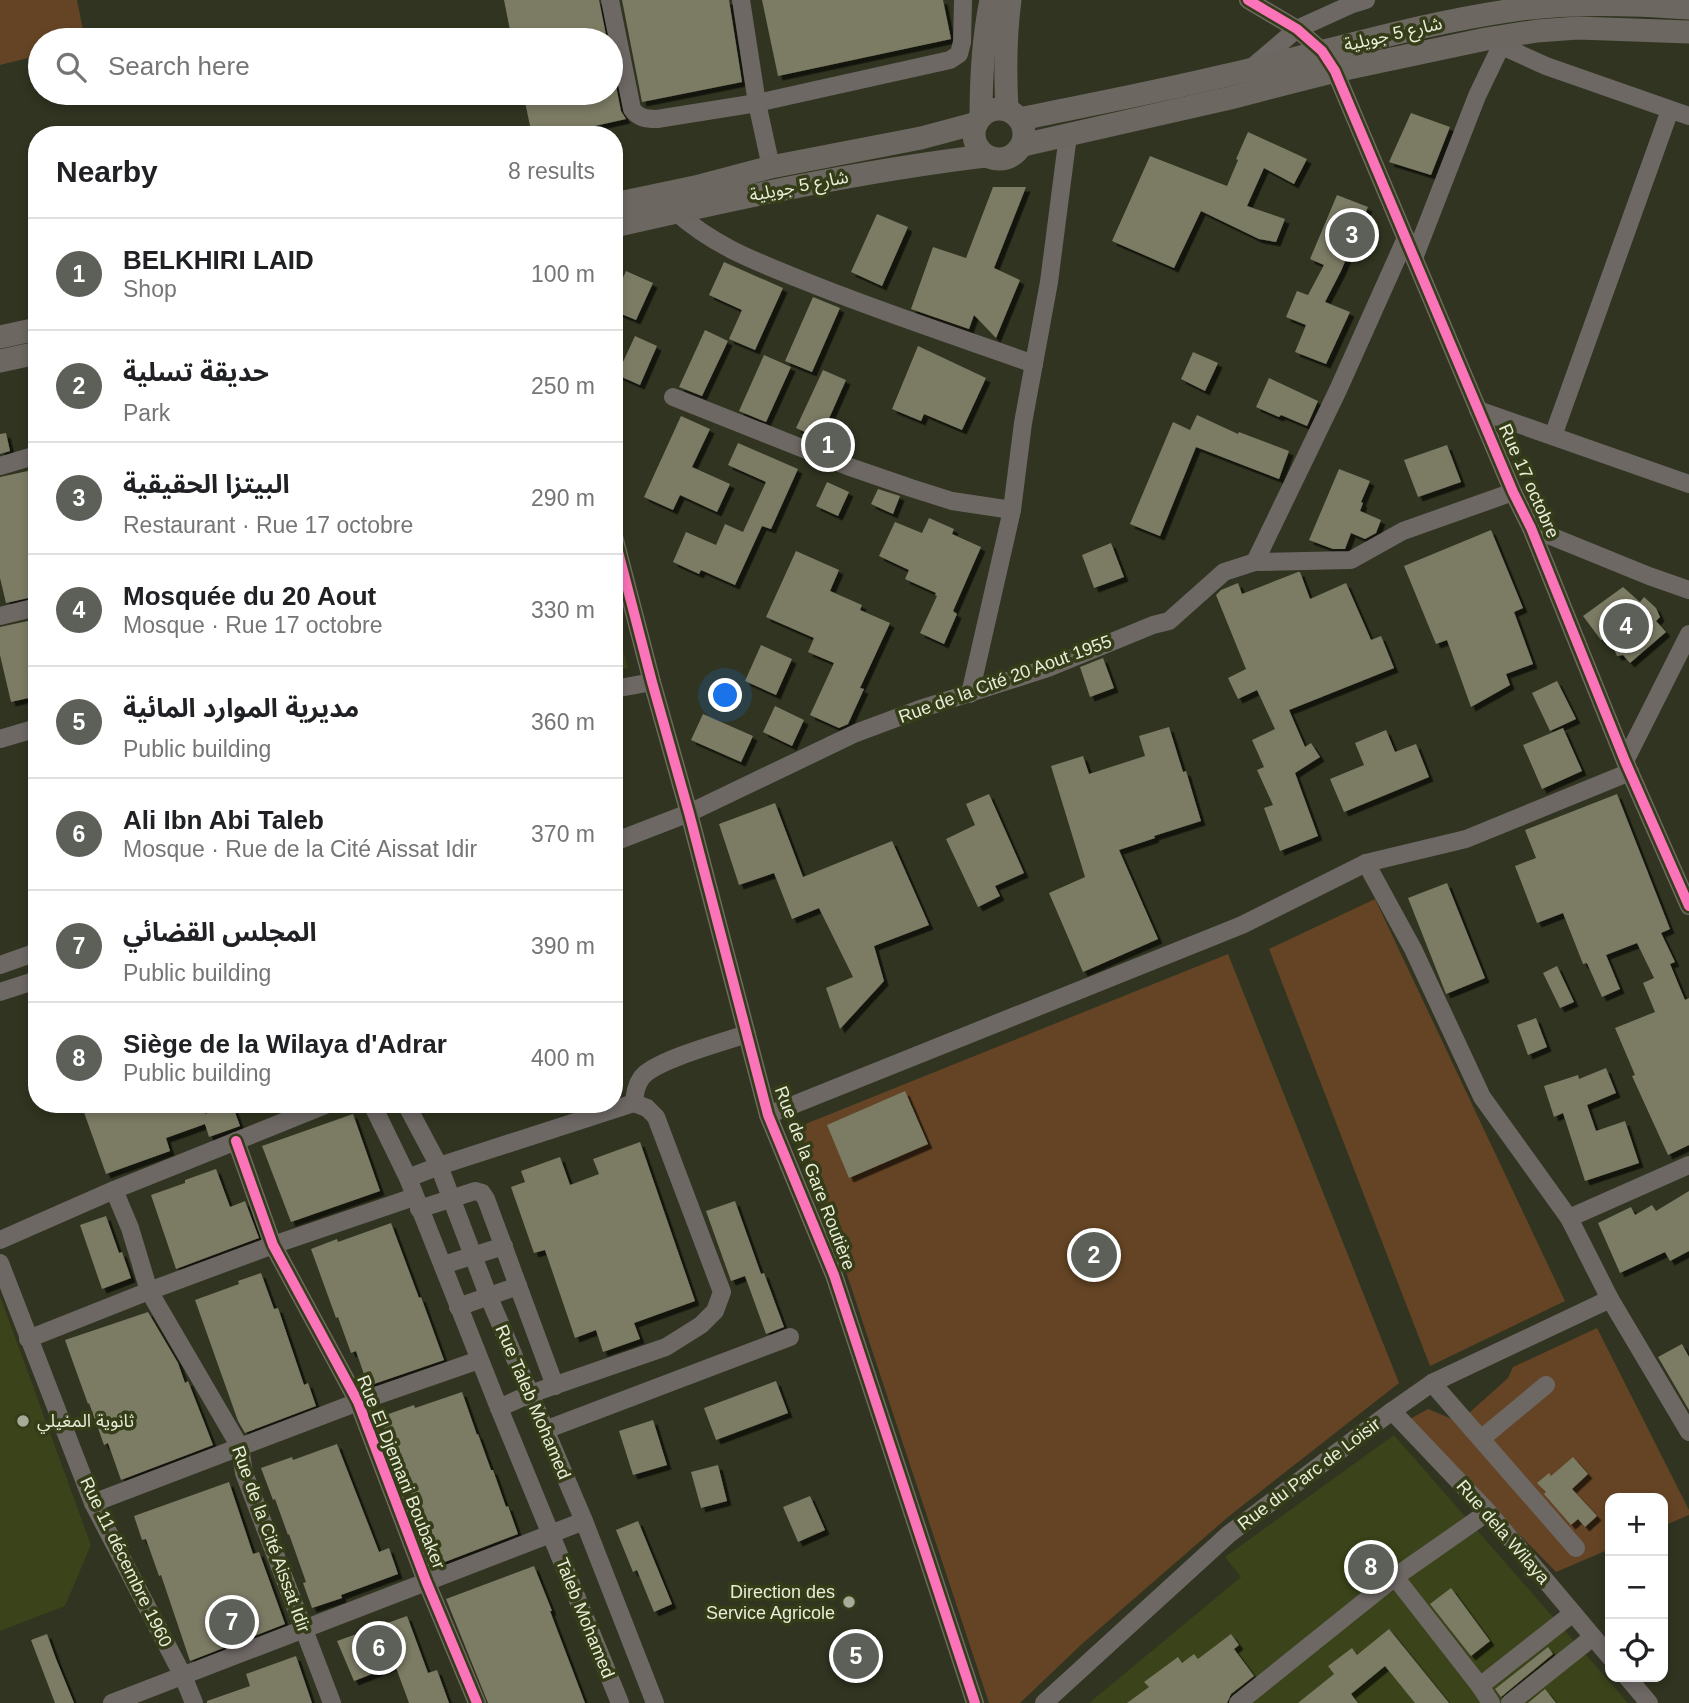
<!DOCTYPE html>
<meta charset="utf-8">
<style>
:root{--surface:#fff;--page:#f2f2f2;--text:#202124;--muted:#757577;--line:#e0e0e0;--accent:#5d6058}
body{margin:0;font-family:Helvetica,"Noto Sans Arabic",sans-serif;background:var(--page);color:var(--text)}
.controls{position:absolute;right:21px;bottom:21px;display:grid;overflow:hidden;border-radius:14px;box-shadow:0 4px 10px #0003}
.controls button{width:63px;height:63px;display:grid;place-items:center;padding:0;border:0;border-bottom:2px solid var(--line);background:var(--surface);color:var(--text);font:35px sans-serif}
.you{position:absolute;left:726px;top:696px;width:24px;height:24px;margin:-18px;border:5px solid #fff;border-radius:50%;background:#1a73e8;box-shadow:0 0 0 10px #1a73e833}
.badge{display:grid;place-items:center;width:46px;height:46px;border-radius:50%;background:var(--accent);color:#fff;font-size:23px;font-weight:700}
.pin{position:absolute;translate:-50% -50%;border:4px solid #fff;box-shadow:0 2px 7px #0006}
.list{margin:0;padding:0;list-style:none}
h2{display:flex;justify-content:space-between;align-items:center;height:91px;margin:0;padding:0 28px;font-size:30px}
h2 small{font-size:23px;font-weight:400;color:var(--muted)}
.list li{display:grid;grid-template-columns:46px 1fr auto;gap:21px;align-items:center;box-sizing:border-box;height:112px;padding:0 28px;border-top:2px solid var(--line)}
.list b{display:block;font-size:26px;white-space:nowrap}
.list p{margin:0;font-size:23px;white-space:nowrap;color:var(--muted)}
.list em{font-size:23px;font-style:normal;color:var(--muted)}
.icon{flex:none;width:38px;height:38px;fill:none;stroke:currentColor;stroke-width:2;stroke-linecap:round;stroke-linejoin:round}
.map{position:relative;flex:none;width:1689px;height:1703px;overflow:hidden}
.search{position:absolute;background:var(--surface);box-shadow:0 4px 10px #0003;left:28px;top:28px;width:595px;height:77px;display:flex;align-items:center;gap:18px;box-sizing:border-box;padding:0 24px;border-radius:38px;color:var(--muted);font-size:26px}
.panel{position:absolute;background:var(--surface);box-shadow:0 4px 10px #0003;left:28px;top:126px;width:595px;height:987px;border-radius:28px}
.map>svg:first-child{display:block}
.built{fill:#3a4319}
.green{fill:#644424}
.building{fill:#7b7b65;filter:url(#shadow)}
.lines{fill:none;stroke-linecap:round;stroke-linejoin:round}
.minor{stroke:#6e6865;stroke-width:18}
.major{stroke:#6c6760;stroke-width:23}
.cycleway-casing{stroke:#343c18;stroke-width:15}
.cycleway{stroke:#fb73b8;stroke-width:10}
.poi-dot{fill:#a7ac98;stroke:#343c18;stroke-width:2.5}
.labels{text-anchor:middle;stroke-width:7;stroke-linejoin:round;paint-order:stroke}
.street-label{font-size:18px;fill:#e7edd8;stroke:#343c18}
.poi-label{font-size:18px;fill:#e7edd8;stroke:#343c18;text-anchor:start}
</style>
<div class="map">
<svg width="1689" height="1703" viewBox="0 0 1689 1703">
<defs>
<filter id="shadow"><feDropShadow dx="4.5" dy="4.5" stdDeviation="0" flood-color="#0009"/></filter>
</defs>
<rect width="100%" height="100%" fill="#303420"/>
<!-- built -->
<g class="built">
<polygon points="614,618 628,668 614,671"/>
<polygon points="0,1296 91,1545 65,1606 0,1631"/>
<polygon points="1394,1435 1628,1703 1089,1703 1241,1577 1225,1557"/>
</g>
<!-- green -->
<g class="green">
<polygon points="0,0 77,0 85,40 40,40 40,55 0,65"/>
<polygon points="1375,899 1565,1301 1430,1366 1269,949"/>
<polygon points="1228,954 1399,1383 1228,1517 1083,1643 1020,1703 989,1703 798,1127"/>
<polygon points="1597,1328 1689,1510 1689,1515 1663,1526 1663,1498 1610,1498 1610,1549 1556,1572 1408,1420 1428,1409 1459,1422 1508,1378 1513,1367"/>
</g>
<!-- building -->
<g class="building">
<polygon points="504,0 599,0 607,40 512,40"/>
<polygon points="622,0 729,0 742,82 642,102"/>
<polygon points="762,0 943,0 951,39 778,76"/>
<polygon points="611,61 621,111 626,119 554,135 532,135 523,93 611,93"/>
<polygon points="1411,113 1450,127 1431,175 1389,162"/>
<polygon points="1248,132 1307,159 1294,184 1264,168 1247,206 1285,219 1276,242 1259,239 1201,211 1174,268 1112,241 1150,156 1227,186 1238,160 1236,159"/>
<polygon points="993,187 1026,187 994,268 1020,280 996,338 974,315 969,329 911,309 933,247 966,258"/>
<polygon points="1337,195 1368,207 1341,271 1325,302 1350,312 1326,364 1295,352 1306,325 1286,317 1297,291 1308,295 1324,265 1310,259"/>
<polygon points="877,214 908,227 882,286 851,272"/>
<polygon points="724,262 783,288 755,350 729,339 742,310 709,295"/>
<polygon points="626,271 653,283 636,320 614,311 614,298"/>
<polygon points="813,297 840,308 812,372 785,361"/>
<polygon points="705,330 728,341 702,396 679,387"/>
<polygon points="635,336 657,346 640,385 617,375"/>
<polygon points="918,346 986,378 962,430 924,414 921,421 892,409"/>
<polygon points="1193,352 1218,363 1205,391 1181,379"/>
<polygon points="764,355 791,367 766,422 739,411"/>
<polygon points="823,370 846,380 820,439 796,428"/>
<polygon points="1269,378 1318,401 1307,426 1281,415 1279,417 1256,407"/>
<polygon points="1197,415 1238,434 1239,432 1289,451 1279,479 1196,447 1160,536 1130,524 1173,422 1190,430"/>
<polygon points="681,416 710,429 692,467 730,484 717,512 680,495 673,510 644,497"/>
<polygon points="6,433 10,451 0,454 0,434"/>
<polygon points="738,443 798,469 771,529 762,526 735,585 701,570 699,574 673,562 686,532 716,545 725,524 743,532 766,482 728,465"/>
<polygon points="1447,445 1461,482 1418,497 1404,460"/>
<polygon points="37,469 37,596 6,603 0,578 0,477"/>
<polygon points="1339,469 1370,481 1361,502 1363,503 1360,511 1381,520 1376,533 1365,539 1351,533 1345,549 1333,549 1309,540"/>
<polygon points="827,482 849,492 838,516 816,506"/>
<polygon points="878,489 900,496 893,514 871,504"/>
<polygon points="929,518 954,529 952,534 981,547 953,611 957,614 944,644 920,633 937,596 935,595 936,593 905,579 909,570 879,556 895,522 922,533"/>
<polygon points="1491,530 1523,608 1514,612 1533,664 1506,674 1510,685 1471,707 1447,640 1436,644 1404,566"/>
<polygon points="1111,543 1124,577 1094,588 1082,555"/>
<polygon points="796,551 839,570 830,591 862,605 860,610 890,623 860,688 864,689 848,724 839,728 810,715 834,663 808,652 814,638 766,617"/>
<polygon points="1298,572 1300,572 1310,599 1346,583 1371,640 1381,636 1394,668 1289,710 1305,747 1311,743 1320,757 1295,773 1318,836 1280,851 1264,808 1273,805 1257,770 1264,767 1252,740 1275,729 1257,690 1238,699 1228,678 1246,669 1216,595 1221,590 1238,583 1242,594"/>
<polygon points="1623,587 1640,602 1644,597 1656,608 1660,617 1656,621 1666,632 1630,663 1623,655 1617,656 1609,637 1601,640 1583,616"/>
<polygon points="37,619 37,696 11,702 0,655 0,627"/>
<polygon points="761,645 792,659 776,695 745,681"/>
<polygon points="1103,658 1114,688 1090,697 1080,667"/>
<polygon points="1557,681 1576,719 1550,731 1532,693"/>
<polygon points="775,706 804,720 792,746 763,732"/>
<polygon points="703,714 753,736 741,762 691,740"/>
<polygon points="1169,727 1183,772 1186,771 1201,821 1154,836 1155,838 1119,850 1158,939 1083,972 1049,893 1085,877 1051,766 1083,756 1089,774 1145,756 1139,736"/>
<polygon points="1563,728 1582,771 1542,789 1523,745"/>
<polygon points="1386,730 1395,752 1416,744 1429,777 1344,812 1330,779 1364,765 1355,743"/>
<polygon points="989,794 1024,873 995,886 1000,896 978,907 946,839 975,825 966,804"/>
<polygon points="1617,794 1670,929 1661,933 1675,962 1670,964 1685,1000 1689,998 1689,1145 1668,1155 1632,1076 1635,1075 1615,1028 1655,1012 1643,983 1654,978 1637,943 1606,955 1620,989 1602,997 1587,963 1583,964 1563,913 1537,923 1515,866 1536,858 1525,830"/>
<polygon points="775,803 803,877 892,841 929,925 874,946 884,981 840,1029 826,988 853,977 819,908 792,919 774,873 739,885 719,824"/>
<polygon points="1447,883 1485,978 1446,994 1408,898"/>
<polygon points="1557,966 1574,1002 1560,1008 1543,973"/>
<polygon points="1536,1018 1547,1047 1528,1055 1517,1025"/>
<polygon points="1606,1068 1616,1093 1587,1105 1596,1131 1625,1121 1639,1163 1585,1181 1563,1113 1554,1117 1544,1086 1578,1075 1579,1079"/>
<polygon points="905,1091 928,1144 849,1178 827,1125"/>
<polygon points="81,1104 201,1104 205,1114 232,1104 240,1126 209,1137 205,1124 166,1138 170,1151 106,1174"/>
<polygon points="353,1114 380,1191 291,1222 262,1146"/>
<polygon points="640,1142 695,1301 634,1323 640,1339 603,1352 596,1330 575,1338 545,1250 534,1253 511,1187 525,1182 521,1171 560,1157 570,1185 599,1174 593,1159"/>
<polygon points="216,1169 230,1207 245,1201 259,1238 176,1269 151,1195 185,1183 185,1180"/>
<polygon points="1689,1191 1689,1251 1670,1261 1665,1252 1620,1273 1598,1223 1631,1207 1635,1215 1652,1205 1656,1211"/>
<polygon points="735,1201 761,1274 764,1273 784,1327 766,1334 745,1276 731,1281 706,1211"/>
<polygon points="106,1216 119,1253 122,1252 131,1278 102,1289 80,1225"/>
<polygon points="391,1223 419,1298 421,1297 444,1360 368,1386 356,1351 351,1353 338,1317 336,1318 311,1249 337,1239 338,1242"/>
<polygon points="261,1273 274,1309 278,1308 304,1385 308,1383 316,1406 245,1433 238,1421 195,1300 239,1284 238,1281"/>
<polygon points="148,1312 178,1363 185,1383 188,1381 213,1445 121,1480 108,1443 104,1445 89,1403 88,1404 65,1340"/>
<polygon points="1682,1344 1689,1357 1689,1410 1658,1357"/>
<polygon points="776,1381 788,1413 716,1440 704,1408"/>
<polygon points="462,1392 477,1435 478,1434 491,1470 493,1470 506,1507 508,1506 518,1534 437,1565 409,1487 407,1488 395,1455 393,1455 380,1417 414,1405 415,1408"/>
<polygon points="653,1420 667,1465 633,1475 619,1431"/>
<polygon points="337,1444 379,1552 389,1548 398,1574 341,1595 342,1598 312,1608 303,1583 306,1582 289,1534 288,1535 275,1499 273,1500 261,1468 292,1457 293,1460"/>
<polygon points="1573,1457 1588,1474 1572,1489 1597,1516 1585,1527 1578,1519 1571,1525 1544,1494 1546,1492 1537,1483 1549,1473 1551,1476"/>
<polygon points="718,1465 727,1501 701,1508 691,1472"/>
<polygon points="229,1482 253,1554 259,1552 285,1624 190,1661 161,1575 159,1576 146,1539 142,1540 134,1516"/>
<polygon points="810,1496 825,1530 798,1542 783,1507"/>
<polygon points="638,1521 672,1604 654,1612 637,1570 633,1572 616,1530"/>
<polygon points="534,1566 552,1611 550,1611 585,1703 488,1703 446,1599"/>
<polygon points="1451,1588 1490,1641 1471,1656 1430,1604"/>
<polygon points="407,1616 428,1673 437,1670 449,1703 409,1703 395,1665 354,1681 337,1641"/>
<polygon points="1389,1629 1449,1703 1415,1703 1385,1666 1351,1694 1358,1703 1298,1703 1334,1674 1328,1666 1352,1648 1357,1655"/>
<polygon points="47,1634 56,1659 74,1703 55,1703 31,1640"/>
<polygon points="1231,1634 1239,1645 1234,1649 1254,1676 1231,1694 1227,1703 1127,1703 1149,1687 1144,1682 1178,1657 1182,1663 1194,1654 1198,1659"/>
<polygon points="1548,1647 1553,1654 1501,1697 1495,1689"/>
<polygon points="296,1656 312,1703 207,1703 207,1701 250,1686 246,1674"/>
<polygon points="1545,1689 1556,1703 1528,1703"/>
</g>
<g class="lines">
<!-- minor -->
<g class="minor">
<path d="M610,0l22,109c6,9 14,10 25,10l100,-16 193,-43 9,-6 3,-12 1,-42"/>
<polyline points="741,0 757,103 771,167"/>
<polyline points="1248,0 1297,29 1322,51 1335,71 1513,492 1531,528 1625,761 1689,906"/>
<polyline points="1493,42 1546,66 1689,116"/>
<polyline points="1250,69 1297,29 1350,5 1366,0"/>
<path d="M676,212c37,33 76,48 121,66 78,32 158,58 237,86"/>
<polyline points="1414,258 1477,96 1501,46"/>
<polyline points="673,397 847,466 911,488 952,501 1012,510"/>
<polyline points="1478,410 1689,484"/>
<polyline points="1553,436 1670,110"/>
<polyline points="0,466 37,455"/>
<polyline points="1531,528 1649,576 1689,590"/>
<polyline points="614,536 652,682 689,813 768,1115 834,1275 975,1703"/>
<polyline points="1255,562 1338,390 1406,238"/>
<polyline points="0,616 37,607"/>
<polyline points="614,689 652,682"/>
<polyline points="970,694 1012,510 1023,423 1049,282 1068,135"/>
<polyline points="0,739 37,728"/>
<polyline points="1625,761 1689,634"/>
<polyline points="614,842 689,813 856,733 923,708 1048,668 1153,625 1169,621 1224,572 1255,562 1351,560 1403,531 1513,492"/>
<polyline points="1366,863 1413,949 1482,1097 1569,1218 1610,1299 1689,1432"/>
<polyline points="0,965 37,952"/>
<polyline points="0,992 37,980"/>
<path d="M634,1103c1,-10 2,-18 8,-26 14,-17 81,-35 105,-43"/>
<polyline points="372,1104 408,1178 499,1408 620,1703"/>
<polyline points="406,1104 439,1166 488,1295 584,1521 655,1703"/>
<polyline points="768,1115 1242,925 1366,863 1466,839 1630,772"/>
<polyline points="236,1141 273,1245 358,1402 426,1581 477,1703"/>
<polyline points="408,1178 439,1166 634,1103 647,1108 656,1117 722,1292 715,1311 701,1325 666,1347 530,1394 499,1408"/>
<polyline points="114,1190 130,1228 149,1291 240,1447 244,1473 332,1703"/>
<polyline points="419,1209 475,1191 482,1193 486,1199 555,1386"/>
<polyline points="1569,1218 1689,1165"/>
<polyline points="0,1240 114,1190 328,1104"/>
<polyline points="0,1263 93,1503 183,1676 194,1703"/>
<polyline points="443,1265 504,1246"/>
<polyline points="458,1307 518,1286"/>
<polyline points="28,1339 149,1291 273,1245 414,1197"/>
<polyline points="1432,1383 1576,1548"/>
<polyline points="1392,1411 1488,1512 1610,1657"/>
<polyline points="545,1430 790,1337"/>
<polyline points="1481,1439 1546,1385"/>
<polyline points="93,1503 358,1402 479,1360"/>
<polyline points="1395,1577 1480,1686 1491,1703"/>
<polyline points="1627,1677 1649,1703"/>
<polyline points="1480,1686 1573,1613"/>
<polyline points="112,1703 584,1521"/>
<polyline points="1044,1703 1229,1534 1392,1411 1432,1383 1610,1299"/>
<polyline points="1238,1703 1395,1577 1488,1512"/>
<polyline points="1510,1703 1593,1637"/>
</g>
<!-- major -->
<g class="major">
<circle cx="999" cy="134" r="25"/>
<path d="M1007,110c-2,-37 -2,-73 3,-110"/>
<path d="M981,117c0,-40 2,-78 10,-117"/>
<path d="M1020,119c68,-14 136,-27 203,-43 97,-22 192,-52 291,-66 58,-8 116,-6 175,-2"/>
<polyline points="1023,145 1230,98 1335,71 1486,39 1537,31 1578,28 1689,32"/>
<polyline points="614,204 695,187 771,167 921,138 977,123"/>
<path d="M614,226c123,-28 246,-55 371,-70"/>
<polyline points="0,337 37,329"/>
<polyline points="0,361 37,353"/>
</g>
<!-- cycleway casing -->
<g class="cycleway-casing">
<g id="cycleway">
<polyline points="1248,0 1297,29 1322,51 1335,71 1513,492 1531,528 1625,761 1689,906"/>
<polyline points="614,536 652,682 689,813 768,1115 834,1275 975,1703"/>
<polyline points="236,1141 273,1245 358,1402 426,1581 477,1703"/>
</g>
</g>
<!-- cycleway -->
<use href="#cycleway" class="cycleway"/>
</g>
<!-- markers -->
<g class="poi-dot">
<circle cx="23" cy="1421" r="7"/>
<circle cx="849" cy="1602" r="7"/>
</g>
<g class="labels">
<!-- street labels -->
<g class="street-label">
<text transform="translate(1393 34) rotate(-13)" y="6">شارع 5 جويلية</text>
<text transform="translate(799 186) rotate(-11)" y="6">شارع 5 جويلية</text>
<text transform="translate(1529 481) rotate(66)" y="6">Rue 17 octobre</text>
<text transform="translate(1005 679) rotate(-20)" y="6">Rue de la Cité 20 Aout 1955</text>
<text transform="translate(815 1178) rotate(69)" y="6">Rue de la Gare Routière</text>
<text transform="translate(533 1402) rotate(67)" y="6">Rue Taleb Mohamed</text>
<text transform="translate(401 1472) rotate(68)" y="6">Rue El Djemani Boubaker</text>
<text transform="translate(1309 1474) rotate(-37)" y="6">Rue du Parc de Loisir</text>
<text transform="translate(1503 1532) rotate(49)" y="6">Rue dela Wilaya</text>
<text transform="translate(271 1539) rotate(70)" y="6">Rue de la Cité Aissat Idir</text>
<text transform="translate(126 1562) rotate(64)" y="6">Rue 11 décembre 1960</text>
<text transform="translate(585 1618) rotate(68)" y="6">Taleb Mohamed</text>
</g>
<!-- poi labels -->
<g class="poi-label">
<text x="37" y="1427">ثانوية المغيلي</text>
<text x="835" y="1598" text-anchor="end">Direction des<tspan x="835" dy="21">Service Agricole</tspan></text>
</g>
</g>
</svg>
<div class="controls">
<button>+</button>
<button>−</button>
<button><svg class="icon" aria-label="locate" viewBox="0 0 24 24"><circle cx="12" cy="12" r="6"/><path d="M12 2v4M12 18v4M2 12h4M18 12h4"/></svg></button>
</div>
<div class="you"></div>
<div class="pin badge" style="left:828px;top:445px">1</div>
<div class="pin badge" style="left:1094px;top:1255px">2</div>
<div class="pin badge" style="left:1352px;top:235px">3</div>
<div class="pin badge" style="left:1626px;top:626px">4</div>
<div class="pin badge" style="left:856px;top:1656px">5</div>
<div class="pin badge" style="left:379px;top:1648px">6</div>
<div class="pin badge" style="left:232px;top:1622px">7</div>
<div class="pin badge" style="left:1371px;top:1567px">8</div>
<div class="search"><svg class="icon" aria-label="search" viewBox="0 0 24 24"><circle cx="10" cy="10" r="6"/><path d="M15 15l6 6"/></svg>Search here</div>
<section class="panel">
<h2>Nearby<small>8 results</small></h2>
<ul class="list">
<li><span class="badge">1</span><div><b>BELKHIRI LAID</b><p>Shop</p></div><em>100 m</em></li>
<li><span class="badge">2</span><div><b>حديقة تسلية</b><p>Park</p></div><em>250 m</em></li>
<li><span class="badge">3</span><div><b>البيتزا الحقيقية</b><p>Restaurant · Rue 17 octobre</p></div><em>290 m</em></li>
<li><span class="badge">4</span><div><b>Mosquée du 20 Aout</b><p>Mosque · Rue 17 octobre</p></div><em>330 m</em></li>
<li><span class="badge">5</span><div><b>مديرية الموارد المائية</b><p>Public building</p></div><em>360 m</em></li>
<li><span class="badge">6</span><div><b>Ali Ibn Abi Taleb</b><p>Mosque · Rue de la Cité Aissat Idir</p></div><em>370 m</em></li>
<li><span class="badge">7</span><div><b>المجلس القضائي</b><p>Public building</p></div><em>390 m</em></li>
<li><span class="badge">8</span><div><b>Siège de la Wilaya d'Adrar</b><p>Public building</p></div><em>400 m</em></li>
</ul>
</section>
</div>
